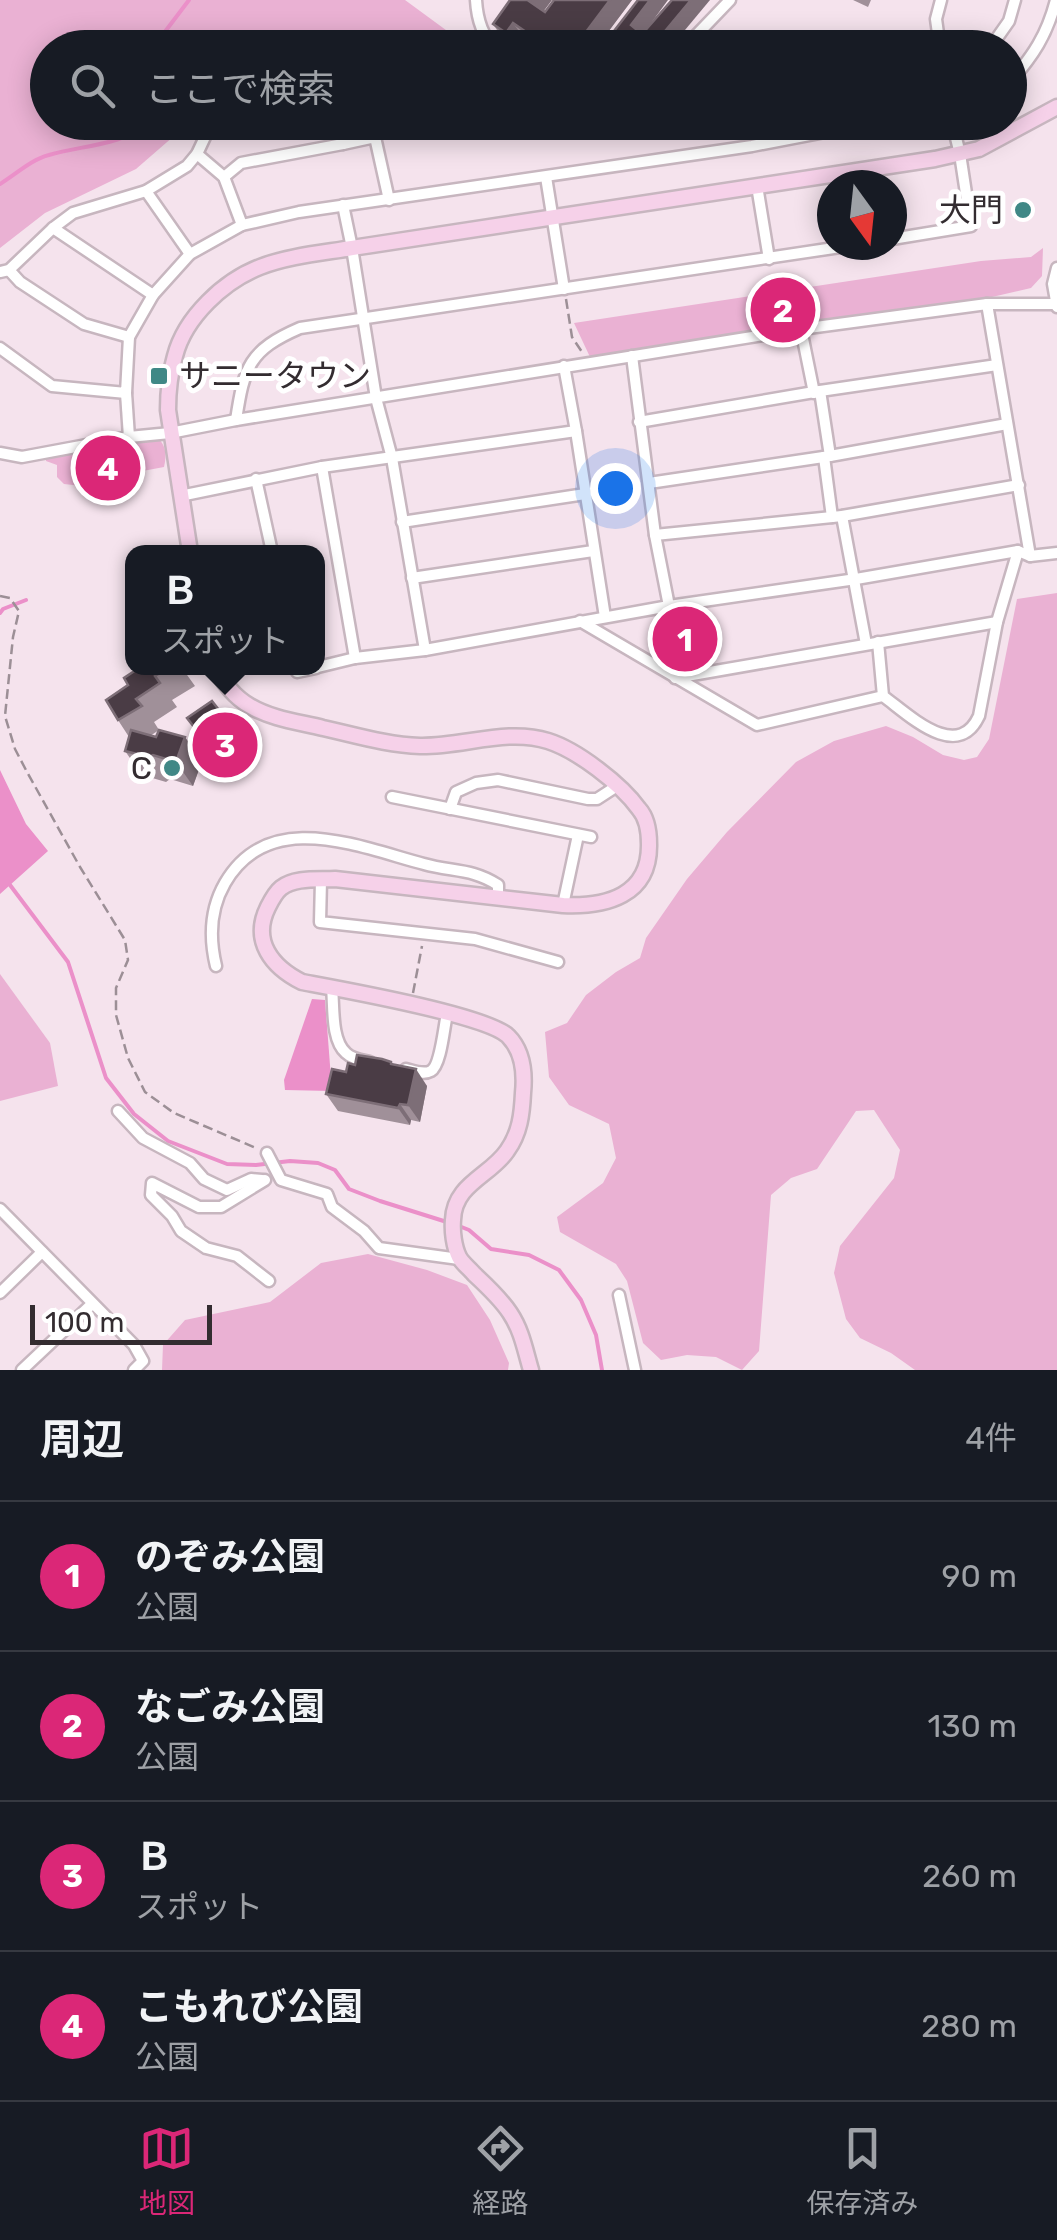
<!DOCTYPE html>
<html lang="ja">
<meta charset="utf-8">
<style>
:root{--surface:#171b24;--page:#242831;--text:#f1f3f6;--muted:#9ea1a6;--line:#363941;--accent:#db2777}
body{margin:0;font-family:Rubik,"Noto Sans JP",sans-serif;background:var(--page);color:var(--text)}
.compass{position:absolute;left:817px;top:170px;width:90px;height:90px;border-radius:50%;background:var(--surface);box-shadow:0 5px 25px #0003;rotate:165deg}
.scale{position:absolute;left:30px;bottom:25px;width:182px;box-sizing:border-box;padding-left:10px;border:5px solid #332c30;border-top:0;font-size:28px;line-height:35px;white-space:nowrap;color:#332c30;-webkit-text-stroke:8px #fff;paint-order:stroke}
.you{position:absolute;left:615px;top:488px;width:35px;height:35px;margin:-25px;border:8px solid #fff;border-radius:50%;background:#1a73e8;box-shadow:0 0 0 15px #1a73e833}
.badge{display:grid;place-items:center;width:65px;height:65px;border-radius:50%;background:var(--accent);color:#fff;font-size:32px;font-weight:700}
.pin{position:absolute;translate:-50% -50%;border:5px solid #fff;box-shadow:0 2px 10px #0006}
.popup{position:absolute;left:125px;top:545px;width:200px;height:130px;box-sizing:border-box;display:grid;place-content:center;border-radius:20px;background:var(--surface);filter:drop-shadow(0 2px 8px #0005);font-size:32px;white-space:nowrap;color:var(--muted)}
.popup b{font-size:38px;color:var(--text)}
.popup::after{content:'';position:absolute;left:50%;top:100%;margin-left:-20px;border:20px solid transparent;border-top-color:var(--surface)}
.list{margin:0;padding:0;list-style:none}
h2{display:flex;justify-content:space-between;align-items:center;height:130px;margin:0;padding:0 40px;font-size:42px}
h2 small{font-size:32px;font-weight:400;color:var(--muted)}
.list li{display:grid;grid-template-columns:65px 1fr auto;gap:30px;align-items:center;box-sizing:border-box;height:150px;padding:0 40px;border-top:2px solid var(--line)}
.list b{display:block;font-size:38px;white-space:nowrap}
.list p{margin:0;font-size:32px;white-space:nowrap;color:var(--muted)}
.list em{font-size:32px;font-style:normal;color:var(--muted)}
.icon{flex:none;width:55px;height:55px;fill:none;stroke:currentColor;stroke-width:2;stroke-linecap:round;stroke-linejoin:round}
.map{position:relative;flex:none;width:1057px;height:1370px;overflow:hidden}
.search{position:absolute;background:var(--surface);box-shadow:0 5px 25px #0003;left:30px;right:30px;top:30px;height:110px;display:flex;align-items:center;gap:25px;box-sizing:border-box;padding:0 35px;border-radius:55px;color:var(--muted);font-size:38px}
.sheet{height:730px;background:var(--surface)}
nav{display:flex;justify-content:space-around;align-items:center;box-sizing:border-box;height:140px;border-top:2px solid var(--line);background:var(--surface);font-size:28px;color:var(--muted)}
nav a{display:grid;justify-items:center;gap:5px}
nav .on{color:var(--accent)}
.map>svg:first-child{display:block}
.green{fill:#eab1d3}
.water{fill:#eb90c9}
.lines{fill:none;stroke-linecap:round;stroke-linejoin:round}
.stream{stroke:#eb90c9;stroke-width:4}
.street-casing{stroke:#c7b6bf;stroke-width:15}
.secondary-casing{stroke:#c7b6bf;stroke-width:19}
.path{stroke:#9c8f96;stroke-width:2.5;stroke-dasharray:10 5;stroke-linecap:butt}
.street{stroke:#fff;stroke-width:10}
.secondary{stroke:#f6d1e9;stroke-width:14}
.wall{fill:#a09099}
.shaded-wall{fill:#7d6e77}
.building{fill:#4a3c45;stroke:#7d6e77;stroke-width:2.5}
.poi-dot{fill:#408886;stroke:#fff;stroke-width:4}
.labels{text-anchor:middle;stroke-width:10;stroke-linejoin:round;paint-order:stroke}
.poi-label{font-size:32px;fill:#332c30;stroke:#fff;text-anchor:end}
</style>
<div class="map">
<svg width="1057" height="1370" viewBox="0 0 1057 1370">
<rect width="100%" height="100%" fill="#f5e3ed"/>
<!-- green -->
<g class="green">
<polygon points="0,0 405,0 450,33 446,48 48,48 48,122 189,123 136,169 45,213 0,248"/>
<polygon points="1043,248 1042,276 1031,288 992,297 590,357 574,323 981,261 1031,257"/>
<path d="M157,437c9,8 10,18 7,30l-32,6 -33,23 -15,1 -2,-11 -18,-2 -7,-7v-12l-11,-4v-2z"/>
<polygon points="1057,593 1057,1370 915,1370 891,1353 860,1338 846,1319 834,1273 840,1246 894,1178 900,1150 874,1110 856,1111 817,1169 791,1178 771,1195 759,1351 742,1370 716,1357 687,1355 661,1360 643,1343 627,1281 616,1264 560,1232 557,1217 603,1183 616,1158 609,1124 569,1105 549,1077 545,1032 567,1023 586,995 616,972 640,958 646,938 687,879 727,832 796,762 834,741 886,726 913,737 943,755 964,760 977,757 989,739 1017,599"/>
<polygon points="692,611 706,611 715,658 688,661 688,667 678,671 663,666 656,621"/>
<polygon points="0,974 50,1043 58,1086 0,1101"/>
<polygon points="368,1254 427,1270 467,1285 490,1320 509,1363 508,1370 162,1370 163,1345 185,1320 270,1302 321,1263"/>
</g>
<!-- water -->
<g class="water">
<polygon points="0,770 26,824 48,851 0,894"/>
<polygon points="312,999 325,1000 332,1091 285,1090 284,1080"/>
</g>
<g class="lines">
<!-- stream -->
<g class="stream">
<polyline points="161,48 164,33 189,0"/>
<path d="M0,184c15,-9 32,-25 49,-29 34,-10 73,-9 100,-33"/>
<polyline points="0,613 3,609 26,600"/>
<polyline points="10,885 68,962 106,1078 134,1114 168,1141 227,1164 256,1165 290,1161 318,1163 335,1170 349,1189 380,1201 450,1223"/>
<polyline points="459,1226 469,1230 491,1249 529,1255 559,1270 581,1300 596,1335 602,1370"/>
</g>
<!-- street casing -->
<g class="street-casing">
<g id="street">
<path d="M476,0c1,18 5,35 19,48"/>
<polyline points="684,48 730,0"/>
<polyline points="940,48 936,19 941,0"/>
<polyline points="990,48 1009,21 1015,0"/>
<path d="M1010,82c23,-26 37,-47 46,-82"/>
<polyline points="341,122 343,144 375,137 389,200"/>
<polyline points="197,154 224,177 242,225"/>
<polyline points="224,177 241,163 343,144"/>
<polyline points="546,177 564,289"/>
<polyline points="757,186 769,259"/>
<polyline points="146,191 190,254"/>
<polyline points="343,205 352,248 376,398 392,458 425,650"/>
<polyline points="53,228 153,295"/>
<polyline points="892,239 971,226 960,154 952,122"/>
<polyline points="1057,268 1053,284 1057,307"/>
<polyline points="9,270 20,282 84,324 129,337"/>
<polyline points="0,272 9,270 53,228 73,213 146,191 187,166 197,154 212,122"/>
<polyline points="987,304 1030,556"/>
<polyline points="801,329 814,393"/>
<polyline points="0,348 52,386 126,393 129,337 153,295 190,254 242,225 299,212 752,146 877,122"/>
<polyline points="632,356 655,535 669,606"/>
<polyline points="564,366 576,431 605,617"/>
<polyline points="820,391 830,456"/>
<polyline points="126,393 129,437"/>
<path d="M236,420c8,-53 13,-70 64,-92l554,-83"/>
<polyline points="639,422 820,391 997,365"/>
<polyline points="0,453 22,457 129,437 170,433 236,420 801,329 987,304 1057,304"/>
<polyline points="824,457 832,517"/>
<polyline points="322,467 355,658"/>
<polyline points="256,479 272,552"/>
<polyline points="649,483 830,456 1007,424"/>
<polyline points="180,496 322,467 576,431"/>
<polyline points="842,516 866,644"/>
<polyline points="402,522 585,494"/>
<polyline points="655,535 842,516 1019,485"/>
<polyline points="412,578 593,551"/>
<polyline points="580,621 757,725 883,696"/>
<path d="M878,642l5,54c25,18 74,67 96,20l18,-94 21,-71"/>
<polyline points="318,667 355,658 425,650 669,606 856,579 1018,551 1030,556 1057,553"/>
<polyline points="296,668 297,672 316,668"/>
<polyline points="675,678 997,622"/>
<polyline points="392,797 591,837"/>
<polyline points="450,809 456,792 476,783 498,780 588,799 597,799 617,786"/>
<polyline points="321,880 320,922 475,939 558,962"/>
<polyline points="563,905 578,835"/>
<path d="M216,966c-7,-29 -6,-57 9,-83 44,-76 134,-36 199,-19 28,8 48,4 74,21v12"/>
<path d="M332,988c2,19 -1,52 14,65 6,6 15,7 24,9"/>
<path d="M406,1069c8,2 18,6 25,2 10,-6 13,-45 16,-57"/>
<polyline points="118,1111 143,1138 190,1163 204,1179 227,1190 251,1179 262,1180"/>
<polyline points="267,1153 281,1180 327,1194 332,1207 364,1231 379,1248 459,1259"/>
<polyline points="265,1180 221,1207 199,1207 152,1183 151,1195 172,1216 181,1231 206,1248 237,1256 269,1281"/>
<polyline points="0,1209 134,1345 143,1361 134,1370"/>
<polyline points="0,1293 42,1252"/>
<polyline points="619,1295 635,1370"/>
<polyline points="22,1370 92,1304"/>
</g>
</g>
<!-- secondary casing -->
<g class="secondary-casing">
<g id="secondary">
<path d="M190,552l-22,-142c0,-18 2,-37 7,-54 10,-39 49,-75 85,-89 28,-11 62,-14 92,-19l583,-89 44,-10 78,-42"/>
<path d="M215,668c10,16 19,29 35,38 22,13 49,16 73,22 32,7 64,17 97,18 42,1 87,-18 128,-5 29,9 73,43 91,68 8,9 10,23 10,35 1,52 -43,63 -86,61l-228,-26c-17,1 -40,-2 -54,9 -5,4 -10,13 -13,19 -17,34 4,60 34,75 37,7 184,33 206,54 15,15 17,37 15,57 -1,21 -3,40 -16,58 -17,25 -53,33 -54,69 -1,11 1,27 6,37 3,6 11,12 15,17 13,12 27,25 36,39 12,18 15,37 21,57"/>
</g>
</g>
<!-- path -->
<g class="path">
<polyline points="566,299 572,337 582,352"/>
<polyline points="0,596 10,598 19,611 13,637 5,716 15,749 27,772 80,867 125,940 128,960 116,988 116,1015 128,1058 145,1092 174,1113 256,1148"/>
<polyline points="413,993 422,946"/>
</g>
<!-- street -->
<use href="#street" class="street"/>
<!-- secondary -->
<use href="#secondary" class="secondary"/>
</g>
<!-- wall -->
<g class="wall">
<polygon points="554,0 632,0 596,48 533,48 524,38 515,48 503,39 493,24 544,11 545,12"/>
<polygon points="853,0 871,0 868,7"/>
<polygon points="139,668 182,668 195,686 172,700 177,707 154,722 159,730 150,736 202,761 193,786 170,779 166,782 142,775 125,751 129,737 118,720 128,685"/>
<polygon points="187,718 229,723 246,747 222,765"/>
<polygon points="355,1065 393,1065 427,1086 420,1122 411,1120 410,1125 338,1111 326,1094"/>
</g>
<!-- shaded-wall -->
<g class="shaded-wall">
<polygon points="530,0 552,0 540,16 529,1"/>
<polygon points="610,0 632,0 596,48 574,48"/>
<polygon points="650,0 668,0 640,38 631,25"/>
<polygon points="691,0 710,0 670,48 651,48"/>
<polygon points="513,23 524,38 517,48 506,33"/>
<polygon points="546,35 555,48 539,48 538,46"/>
<polygon points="185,737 202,761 193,786 176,762"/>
<polygon points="416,1069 427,1086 420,1122 408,1105"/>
<polygon points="400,1104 411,1120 410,1125 398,1108"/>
</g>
<!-- building -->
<g class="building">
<polygon points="510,0 530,0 529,1 545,12 554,0 610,0 574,48 563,48 546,35 538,46 526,38 529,34 513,23 506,33 493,24"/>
<polygon points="638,0 650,0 631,25 642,34 672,0 691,0 651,48 625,48 625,40 614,31"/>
<polygon points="703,39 710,48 694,48 693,47"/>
<polygon points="139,668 168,668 155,676 160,683 136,699 142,706 118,720 106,700 128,685 124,678"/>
<polygon points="212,701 229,723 205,741 187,718"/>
<polygon points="131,730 156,737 159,730 185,737 176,762 153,755 149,757 125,751"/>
<polygon points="357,1055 382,1059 391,1062 391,1064 416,1069 408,1105 400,1104 398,1108 326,1094 332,1069 346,1072 348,1063 355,1065"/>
</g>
<!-- markers -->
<g class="poi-dot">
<circle cx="1023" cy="210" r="10"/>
<rect x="149" y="366" width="20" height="20" rx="5"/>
<circle cx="172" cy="768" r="10"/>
</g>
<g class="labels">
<!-- poi labels -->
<g class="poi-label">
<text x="1003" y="221">大門</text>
<text x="179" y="387" text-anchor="start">サニータウン</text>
<text x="152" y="779">C</text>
</g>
</g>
</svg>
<svg class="compass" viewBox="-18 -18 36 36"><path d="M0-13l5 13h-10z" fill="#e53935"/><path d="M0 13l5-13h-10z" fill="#9ea1a6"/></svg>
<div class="scale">100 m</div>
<div class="you"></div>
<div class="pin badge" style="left:685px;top:639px">1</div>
<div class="pin badge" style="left:783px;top:310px">2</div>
<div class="pin badge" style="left:225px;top:745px">3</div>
<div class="popup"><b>Ｂ</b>スポット</div>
<div class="pin badge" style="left:108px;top:468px">4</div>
<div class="search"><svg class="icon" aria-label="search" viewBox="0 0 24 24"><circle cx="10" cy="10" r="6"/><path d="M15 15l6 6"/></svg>ここで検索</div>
</div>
<section class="sheet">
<h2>周辺<small>4件</small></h2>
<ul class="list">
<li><span class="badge">1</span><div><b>のぞみ公園</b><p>公園</p></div><em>90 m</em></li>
<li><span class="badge">2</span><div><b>なごみ公園</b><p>公園</p></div><em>130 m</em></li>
<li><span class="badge">3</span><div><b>Ｂ</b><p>スポット</p></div><em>260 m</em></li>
<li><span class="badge">4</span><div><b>こもれび公園</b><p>公園</p></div><em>280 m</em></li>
</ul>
</section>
<nav>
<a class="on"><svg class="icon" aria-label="map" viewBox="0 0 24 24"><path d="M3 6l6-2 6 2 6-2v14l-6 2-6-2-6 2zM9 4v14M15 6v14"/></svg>地図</a>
<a><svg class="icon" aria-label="directions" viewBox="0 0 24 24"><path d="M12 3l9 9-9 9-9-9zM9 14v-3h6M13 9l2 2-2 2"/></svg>経路</a>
<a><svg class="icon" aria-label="saved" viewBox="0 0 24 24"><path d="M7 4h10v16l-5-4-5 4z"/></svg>保存済み</a>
</nav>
